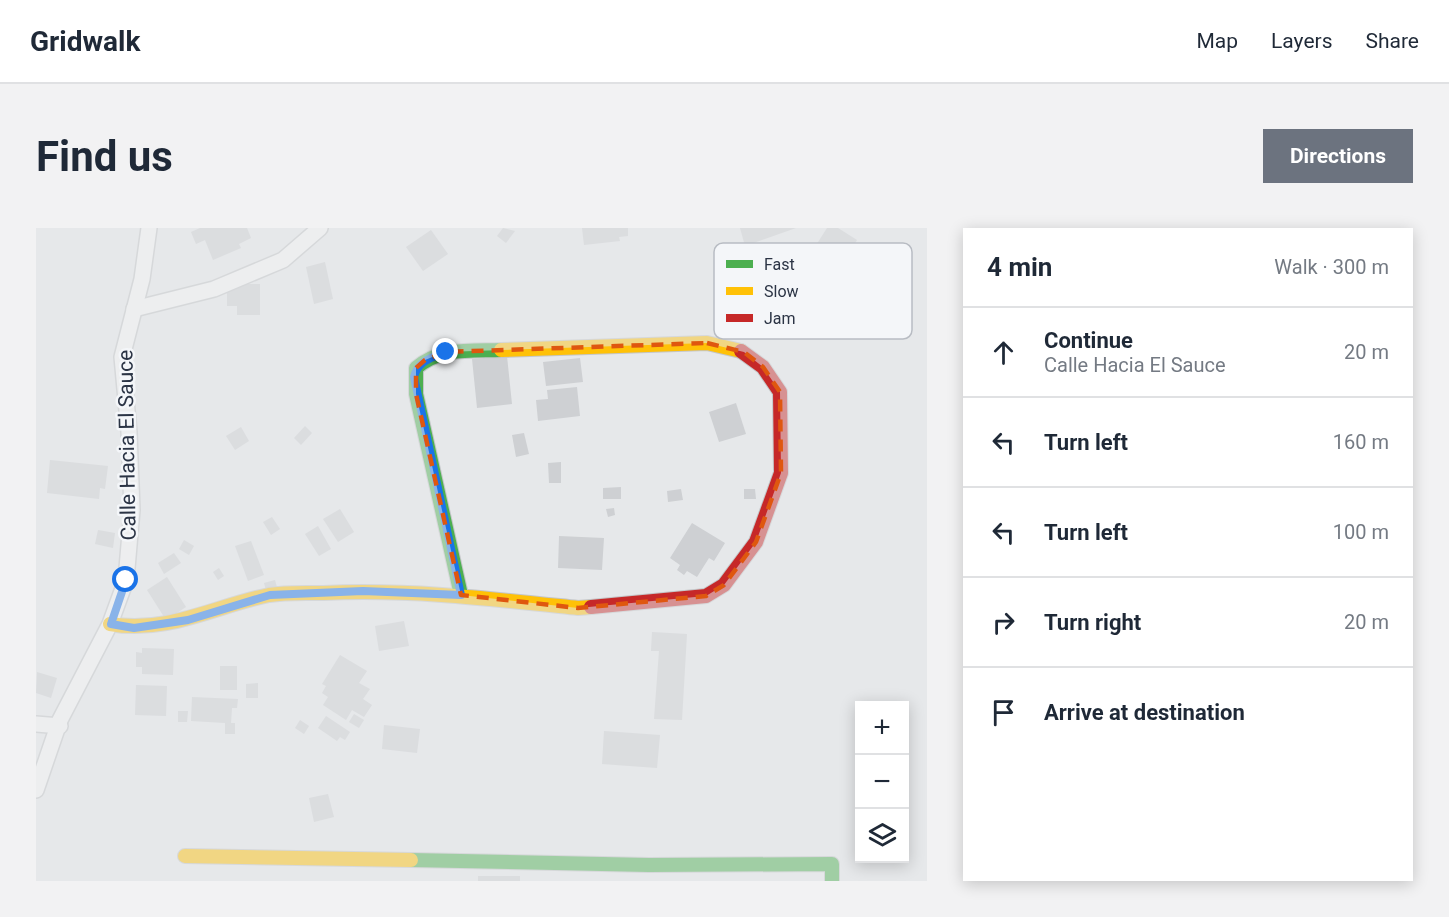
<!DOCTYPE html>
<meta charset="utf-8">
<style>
:root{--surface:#fff;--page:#f2f2f3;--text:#1f2937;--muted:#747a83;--line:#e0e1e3;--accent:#6c737f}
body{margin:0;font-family:Roboto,sans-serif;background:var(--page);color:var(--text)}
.controls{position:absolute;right:18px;bottom:18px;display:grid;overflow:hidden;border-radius:0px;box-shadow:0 3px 15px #0003}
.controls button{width:54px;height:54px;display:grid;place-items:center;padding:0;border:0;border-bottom:2px solid var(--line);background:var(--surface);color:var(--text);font:30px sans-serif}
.stop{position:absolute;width:18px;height:18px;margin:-14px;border:4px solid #1a73e8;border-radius:50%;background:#fff}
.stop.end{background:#1a73e8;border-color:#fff;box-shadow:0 2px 6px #0008}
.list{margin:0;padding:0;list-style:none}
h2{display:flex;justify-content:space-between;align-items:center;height:78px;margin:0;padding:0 24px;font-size:26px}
h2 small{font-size:20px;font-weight:400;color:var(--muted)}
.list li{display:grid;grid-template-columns:39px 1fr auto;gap:18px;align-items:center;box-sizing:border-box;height:90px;padding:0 24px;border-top:2px solid var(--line)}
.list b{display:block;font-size:22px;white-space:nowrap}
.list p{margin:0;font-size:20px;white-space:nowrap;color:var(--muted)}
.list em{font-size:20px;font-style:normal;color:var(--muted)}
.icon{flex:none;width:33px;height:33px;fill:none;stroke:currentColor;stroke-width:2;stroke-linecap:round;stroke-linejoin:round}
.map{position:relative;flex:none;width:891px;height:653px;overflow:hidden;border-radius:0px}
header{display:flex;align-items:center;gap:36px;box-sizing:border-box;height:84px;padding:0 30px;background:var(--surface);border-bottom:2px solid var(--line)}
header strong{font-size:28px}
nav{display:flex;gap:33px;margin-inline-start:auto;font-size:21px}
.intro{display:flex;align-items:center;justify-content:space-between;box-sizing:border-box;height:144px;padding:0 36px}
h1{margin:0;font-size:42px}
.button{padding:15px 27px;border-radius:0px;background:var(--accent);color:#fff;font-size:21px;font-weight:700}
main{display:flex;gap:36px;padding:0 36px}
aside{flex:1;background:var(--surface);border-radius:0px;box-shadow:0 3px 15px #0003}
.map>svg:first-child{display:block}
.building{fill:#ced0d3}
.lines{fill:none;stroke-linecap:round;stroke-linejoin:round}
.street-casing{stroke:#c4c6c8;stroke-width:18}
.fast-casing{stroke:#c4c6c8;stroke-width:16}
.slow-casing{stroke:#c4c6c8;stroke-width:16}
.jam-casing{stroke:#c4c6c8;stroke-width:16}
.street{stroke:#f5f6f7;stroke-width:15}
.fast{stroke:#4caf50;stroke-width:14}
.slow{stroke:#ffc107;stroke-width:14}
.jam{stroke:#c62828;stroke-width:14}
.route{stroke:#1a73e8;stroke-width:8}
.marked{fill:none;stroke:#df570f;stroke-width:4.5;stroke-dasharray:12 8;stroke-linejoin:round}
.labels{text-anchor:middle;stroke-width:5;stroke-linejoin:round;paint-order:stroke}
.street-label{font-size:21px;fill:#2b3445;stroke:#f4f6f9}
.key{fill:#f4f6f9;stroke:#b8bcc3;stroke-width:1.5}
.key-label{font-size:16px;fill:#2b3445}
</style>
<header>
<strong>Gridwalk</strong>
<nav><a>Map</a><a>Layers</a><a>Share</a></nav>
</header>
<div class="intro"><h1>Find us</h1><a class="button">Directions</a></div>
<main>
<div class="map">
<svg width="891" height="653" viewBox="0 0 891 653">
<rect width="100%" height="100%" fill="#e6e8ea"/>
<!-- building -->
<g class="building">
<polygon points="164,0 211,0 215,10 203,16 205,20 177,32 169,12 160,16 155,4"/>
<polygon points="467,0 479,3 470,15 461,8"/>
<polygon points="546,0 592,0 592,8 583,9 584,13 548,17"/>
<polygon points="704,0 760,0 709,18"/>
<polygon points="791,0 802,0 821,12 804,39 777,22"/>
<polygon points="395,2 412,26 387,43 370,19"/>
<polygon points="289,34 297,71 278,76 270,39"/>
<polygon points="191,56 224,56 224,87 201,87 201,78 191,78"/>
<polygon points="471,128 476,176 441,180 436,131"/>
<polygon points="544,130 547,154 510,158 507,134"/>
<polygon points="541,159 544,188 502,193 500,172 512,171 511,162"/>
<polygon points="700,175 710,206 683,214 673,184"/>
<polygon points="269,198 276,205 265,217 258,210"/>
<polygon points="205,199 213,213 199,222 190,208"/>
<polygon points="488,205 493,226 480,229 476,207"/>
<polygon points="14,232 72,238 69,261 64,260 63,271 11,265"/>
<polygon points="525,234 525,255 513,255 512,235"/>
<polygon points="585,259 585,271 567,271 567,260"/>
<polygon points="645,261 647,272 632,274 631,263"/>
<polygon points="708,261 719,261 720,271 708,271"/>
<polygon points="578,280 579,287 572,289 570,281"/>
<polygon points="304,281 318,304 302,314 287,291"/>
<polygon points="236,289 244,301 235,307 227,294"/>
<polygon points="656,295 689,315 678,333 673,330 661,349 651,343 648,347 641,342 644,337 634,330"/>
<polygon points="282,298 295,321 283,328 269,306"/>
<polygon points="62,302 79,305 77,320 59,316"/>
<polygon points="523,308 568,310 566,342 522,340"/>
<polygon points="148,312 158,318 153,327 143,321"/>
<polygon points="215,313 228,347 212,353 199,318"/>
<polygon points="138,325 145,335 128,346 122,335"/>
<polygon points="183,340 188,348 182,352 177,344"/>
<polygon points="131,349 150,379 130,392 111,362"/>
<polygon points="239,352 242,363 231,366 228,355"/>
<polygon points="368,393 373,418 343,423 339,398"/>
<polygon points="616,404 651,406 646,492 618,491 623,423 615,423"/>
<polygon points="106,420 138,421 137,447 106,446 106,439 100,439 100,424 106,425"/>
<polygon points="304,427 331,443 323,455 334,461 327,471 336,477 328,489 316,482 310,492 287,477 292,469 286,465 290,458 286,456"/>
<rect x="184" y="438" width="17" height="24"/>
<polygon points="1,444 21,450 15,470 0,465"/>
<polygon points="222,455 222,470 210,470 210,456"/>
<polygon points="100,457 131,458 130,488 99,487"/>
<polygon points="156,469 202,471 201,480 196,480 195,495 199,495 199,506 189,506 189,495 155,493"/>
<polygon points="142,483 152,483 151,494 142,494"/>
<polygon points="318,486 328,492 323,500 313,494"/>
<polygon points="290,488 314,504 309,512 304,509 301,513 282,500"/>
<polygon points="264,492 273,498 268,506 259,500"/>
<polygon points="348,497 384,501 381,525 346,521"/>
<polygon points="568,503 624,507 621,540 566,536"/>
<polygon points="292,566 298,589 278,594 273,570"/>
<rect x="442" y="648" width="42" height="5"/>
</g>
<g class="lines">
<!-- street casing -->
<g class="street-casing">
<g id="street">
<polyline points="98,81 178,61 247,32 284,0"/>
<polyline points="0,496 24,498"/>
<polyline points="0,562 24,492 74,396 90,352 96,282 93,204 86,129 106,51 113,0"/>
</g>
</g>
<!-- fast casing -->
<g class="fast-casing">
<g id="fast">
<path d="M425,367l-45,-201v-26c24,-21 55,-17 85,-18"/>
<polyline points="375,632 613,637 796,636 796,653"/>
</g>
</g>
<!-- slow casing -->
<g class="slow-casing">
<g id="slow">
<polyline points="465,122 671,115 705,123"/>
<path d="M74,396c57,10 105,-18 159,-29 18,-3 37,-2 55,-2 85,-4 169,6 254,15l13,-1"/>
<polyline points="149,628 375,632"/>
</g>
</g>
<!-- jam casing -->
<g class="jam-casing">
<polyline id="jam" points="555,379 670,368 688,357 720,314 745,245 744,164 727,139 705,123"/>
</g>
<!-- street -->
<use href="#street" class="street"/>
<!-- fast -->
<use href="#fast" class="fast"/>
<!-- slow -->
<use href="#slow" class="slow"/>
<!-- jam -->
<use href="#jam" class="jam"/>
</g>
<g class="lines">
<!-- route -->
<path class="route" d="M90,352l-15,44 23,4 54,-8 82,-25 93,-4 98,4 -47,-218c4,-16 17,-19 32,-25"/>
</g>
<!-- marked area -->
<path d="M0 0H891V653H0ZM671,115l37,9 19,15 17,25 1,81 -25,69 -32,43 -18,11 -128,12 -117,-13 -45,-201v-26l9,-8 20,-8z" fill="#e6e8ea" fill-opacity=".55" fill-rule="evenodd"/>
<path class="marked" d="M671,115l37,9 19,15 17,25 1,81 -25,69 -32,43 -18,11 -128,12 -117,-13 -45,-201v-26l9,-8 20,-8z"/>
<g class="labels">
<!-- street labels -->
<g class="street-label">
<text transform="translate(91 217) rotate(-91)" y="7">Calle Hacia El Sauce</text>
</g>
</g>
<!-- legend -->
<rect x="678" y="15" width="198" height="96" rx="9" class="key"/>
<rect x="690" y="32" width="27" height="8" fill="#4caf50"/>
<rect x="690" y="59" width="27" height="8" fill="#ffc107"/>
<rect x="690" y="86" width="27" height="8" fill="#c62828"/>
<g class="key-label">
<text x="728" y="42">Fast</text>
<text x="728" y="69">Slow</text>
<text x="728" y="96">Jam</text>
</g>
</svg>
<div class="controls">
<button>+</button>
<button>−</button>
<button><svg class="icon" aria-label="layers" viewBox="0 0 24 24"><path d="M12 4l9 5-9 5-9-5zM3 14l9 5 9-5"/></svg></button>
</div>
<div class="stop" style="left:90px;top:352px"></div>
<div class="stop end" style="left:410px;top:124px"></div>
</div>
<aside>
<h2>4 min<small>Walk · 300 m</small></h2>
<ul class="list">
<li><svg class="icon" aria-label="ahead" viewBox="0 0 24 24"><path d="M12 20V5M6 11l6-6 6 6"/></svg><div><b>Continue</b><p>Calle Hacia El Sauce</p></div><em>20 m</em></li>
<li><svg class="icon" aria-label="left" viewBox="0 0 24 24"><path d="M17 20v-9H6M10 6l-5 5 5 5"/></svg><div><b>Turn left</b></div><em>160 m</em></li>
<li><svg class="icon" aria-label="left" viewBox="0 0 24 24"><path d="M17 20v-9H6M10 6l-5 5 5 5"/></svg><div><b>Turn left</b></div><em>100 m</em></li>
<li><svg class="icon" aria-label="right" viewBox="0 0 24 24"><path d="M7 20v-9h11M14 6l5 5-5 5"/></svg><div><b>Turn right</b></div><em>20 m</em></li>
<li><svg class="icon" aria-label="arrive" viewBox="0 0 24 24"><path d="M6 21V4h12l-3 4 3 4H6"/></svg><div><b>Arrive at destination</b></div></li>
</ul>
</aside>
</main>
